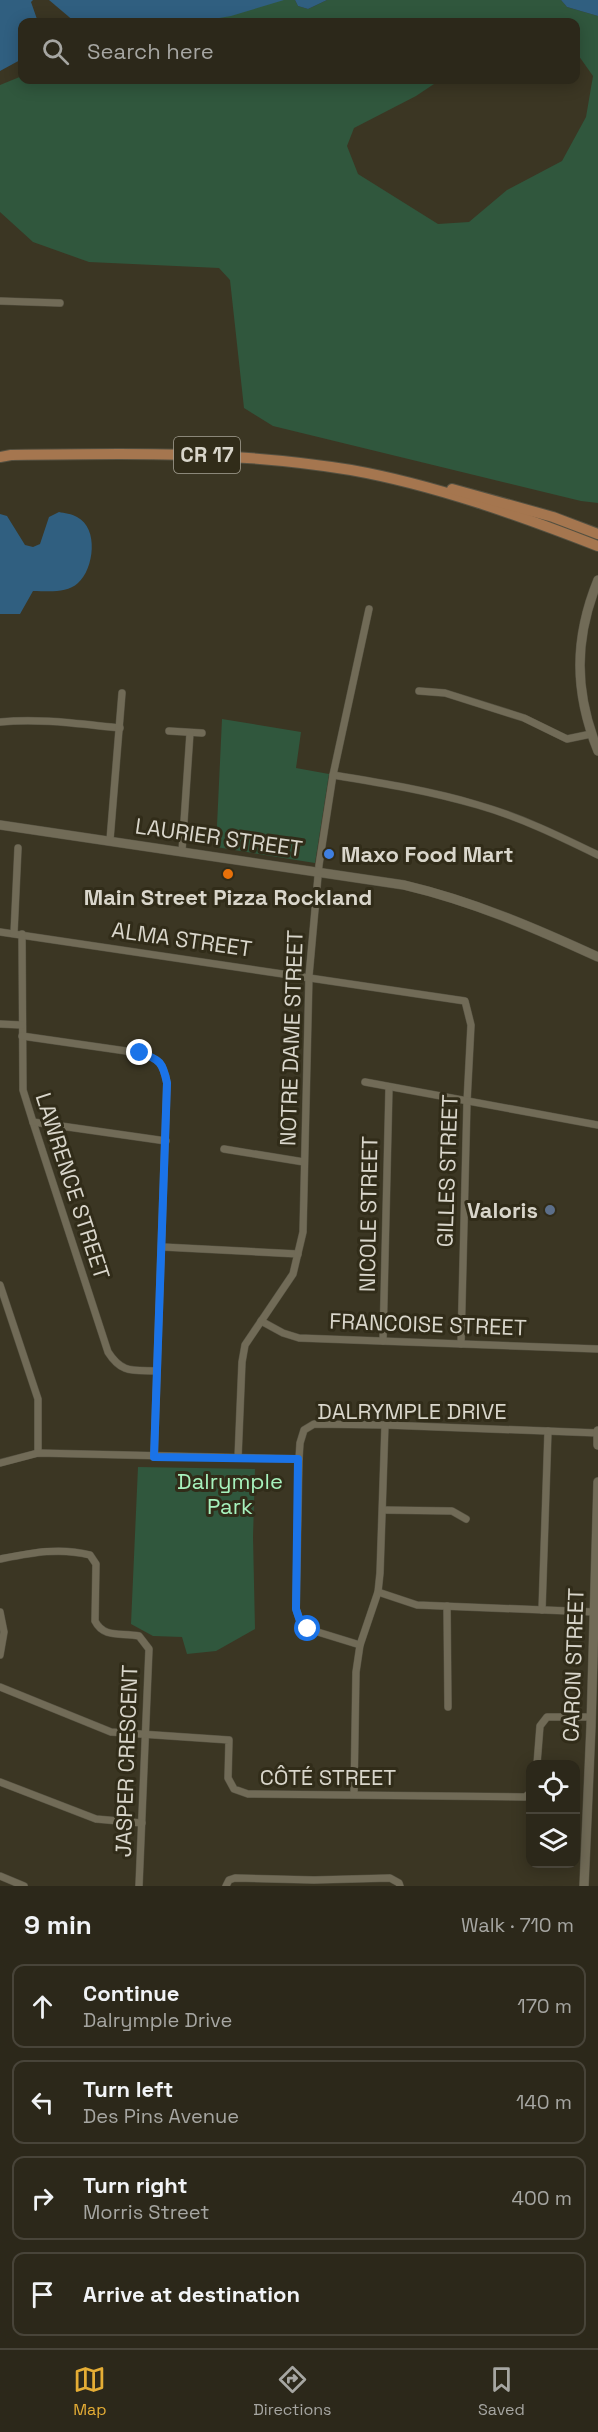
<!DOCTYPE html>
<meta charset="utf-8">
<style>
:root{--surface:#2c281a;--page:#343023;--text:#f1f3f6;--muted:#a6a6a2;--line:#484439;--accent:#e5ad35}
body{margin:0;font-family:"Space Grotesk",sans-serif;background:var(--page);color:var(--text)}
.controls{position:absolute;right:18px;bottom:18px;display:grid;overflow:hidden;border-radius:12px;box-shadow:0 3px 15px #0003}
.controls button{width:54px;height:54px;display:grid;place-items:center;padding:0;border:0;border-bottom:2px solid var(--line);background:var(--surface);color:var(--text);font:30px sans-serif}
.stop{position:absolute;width:18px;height:18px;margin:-14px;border:4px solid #1a73e8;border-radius:50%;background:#fff}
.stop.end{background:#1a73e8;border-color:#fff;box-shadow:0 2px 6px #0008}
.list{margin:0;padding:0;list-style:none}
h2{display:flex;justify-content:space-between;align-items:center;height:78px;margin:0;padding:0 24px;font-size:26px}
h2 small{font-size:20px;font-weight:400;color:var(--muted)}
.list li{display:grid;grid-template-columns:39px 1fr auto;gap:18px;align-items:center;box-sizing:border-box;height:84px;margin:0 12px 12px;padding:0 12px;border:2px solid var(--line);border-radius:12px}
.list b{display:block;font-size:22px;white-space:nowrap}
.list p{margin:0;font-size:20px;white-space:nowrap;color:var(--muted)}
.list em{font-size:20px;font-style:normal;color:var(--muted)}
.icon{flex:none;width:33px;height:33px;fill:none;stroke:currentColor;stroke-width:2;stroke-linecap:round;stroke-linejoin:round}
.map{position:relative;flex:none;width:598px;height:1886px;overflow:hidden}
.search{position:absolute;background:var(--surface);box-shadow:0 3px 15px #0003;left:18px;right:18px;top:18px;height:66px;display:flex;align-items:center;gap:15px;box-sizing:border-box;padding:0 21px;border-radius:12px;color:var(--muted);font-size:22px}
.sheet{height:462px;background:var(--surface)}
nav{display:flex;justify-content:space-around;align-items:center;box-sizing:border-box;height:84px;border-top:2px solid var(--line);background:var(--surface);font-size:16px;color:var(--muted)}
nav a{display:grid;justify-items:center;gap:3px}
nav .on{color:var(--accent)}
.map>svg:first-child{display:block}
.green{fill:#30573d}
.water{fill:#305f80}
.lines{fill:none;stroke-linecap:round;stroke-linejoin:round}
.street-casing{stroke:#555141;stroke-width:8}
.secondary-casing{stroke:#555141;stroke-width:10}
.primary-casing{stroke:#555141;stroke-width:12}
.street{stroke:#716b57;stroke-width:7}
.secondary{stroke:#716b57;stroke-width:9}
.primary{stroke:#a5764f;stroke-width:10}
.route{stroke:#1a73e8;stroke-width:8}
.shop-dot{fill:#3f7fe0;stroke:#312c19;stroke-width:2}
.food-dot{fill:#e8710a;stroke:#312c19;stroke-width:2}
.service-dot{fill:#5c6f8a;stroke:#312c19;stroke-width:2}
.labels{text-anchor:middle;stroke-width:6;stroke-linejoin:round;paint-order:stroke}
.shield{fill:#312c19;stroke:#a7a396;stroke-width:1.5}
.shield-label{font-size:21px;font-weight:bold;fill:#d9d6cb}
.street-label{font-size:22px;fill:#d9d6cb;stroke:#312c19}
.poi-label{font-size:22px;font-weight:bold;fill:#d9d6cb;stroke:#312c19;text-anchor:start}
.park-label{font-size:22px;fill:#a7f2bd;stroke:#312c19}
</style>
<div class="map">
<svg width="598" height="1886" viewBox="0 0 598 1886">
<rect width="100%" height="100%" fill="#3b3623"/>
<!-- green -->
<g class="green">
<polygon points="282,0 295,0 298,6 308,9 327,0 561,0 567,7 598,16 598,503 581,501 273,426 244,408 230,280 219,268 89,262 33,242 0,212 0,85 22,76 22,80 440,80 416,96 354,128 347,146 358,174 438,224 469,222 507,190 562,161 586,117 593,76 576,52 576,22 196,22"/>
<polygon points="222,719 301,732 296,768 329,774 315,863 216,847"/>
<polygon points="138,1467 255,1469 253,1537 255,1629 216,1651 187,1654 182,1637 153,1636 131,1624"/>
</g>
<!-- water -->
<g class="water">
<polygon points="0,0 33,0 31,2 38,22 22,22 22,59 0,71"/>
<polygon points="49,0 284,0 231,16 196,22 75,22"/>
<polygon points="295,0 327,0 308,9 298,6"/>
<polygon points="561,0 598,0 598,16 567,7"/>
<path d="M59,512c5,1 13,2 18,5 22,11 17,52 1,66 -12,11 -31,8 -45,8l-13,23h-20v-100l7,2 18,29 8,2 7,-3 9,-27z"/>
</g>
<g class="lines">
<!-- street casing -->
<g class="street-casing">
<g id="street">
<polyline points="0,301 60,303"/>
<polyline points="419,691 445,693 524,718 567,739 591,734"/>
<path d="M0,722c40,-4 79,2 120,6"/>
<polyline points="169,731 202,733"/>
<path d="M333,775c49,8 98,16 145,30 42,12 81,31 120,50"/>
<polyline points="110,840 122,693"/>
<polyline points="182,851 190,733"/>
<polyline points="0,932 465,1001 471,1025 467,1102 461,1344"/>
<polyline points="14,933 18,848"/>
<path d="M22,934l1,156 10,32 75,230c14,22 25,18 49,19"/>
<polyline points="0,1024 22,1025"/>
<path d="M22,1036l118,17c20,6 23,10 27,30l-13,374"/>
<polyline points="365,1082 598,1125"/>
<polyline points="33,1122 166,1141"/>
<polyline points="224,1149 304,1162"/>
<polyline points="163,1247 298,1254"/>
<polyline points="0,1285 38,1399 38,1453"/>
<polyline points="261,1321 283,1333 299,1338 598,1349"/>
<polyline points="383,1341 389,1088"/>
<polyline points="238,1458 242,1362 245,1345 293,1274 303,1232 309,976 319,865 333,775 369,609"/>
<polyline points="0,1463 38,1453 299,1459"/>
<polyline points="383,1510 452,1511 466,1519"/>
<path d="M0,1559c31,-6 59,-12 90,-4l6,9 -1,57c9,18 27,11 44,15l10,13 -10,237"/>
<polyline points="378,1592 417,1605 594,1612"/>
<polyline points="447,1606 448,1707"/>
<polyline points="542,1610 548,1431"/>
<polyline points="0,1612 4,1632 0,1655"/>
<polyline points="360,1645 308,1629 300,1621 296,1609 299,1459 300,1443 304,1430 314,1424 385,1425 598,1433"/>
<polyline points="0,1687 111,1732 229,1740 228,1778 234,1789 248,1794 525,1797 530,1793"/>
<polyline points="537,1764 540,1726 547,1717 591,1717"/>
<polyline points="0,1782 96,1819 142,1823"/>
<polyline points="354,1794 356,1672 360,1645 378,1592 380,1573 385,1425"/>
<polyline points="0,1876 24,1886"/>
<polyline points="226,1886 229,1880 235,1878 314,1880 390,1878 399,1883 400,1886"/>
</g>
</g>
<!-- secondary casing -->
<g class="secondary-casing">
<g id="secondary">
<path d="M598,580c-24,59 -24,111 0,171"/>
<path d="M0,825l404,60c68,16 131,43 194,72"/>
<polyline points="598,1431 598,1445"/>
<polyline points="584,1886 591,1726 598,1482"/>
</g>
</g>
<!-- primary casing -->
<g class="primary-casing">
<g id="primary">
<path d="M0,457l11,-2c114,-2 227,-4 340,15 84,15 167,45 247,76"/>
<polyline points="452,489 553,517 598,534"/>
</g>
</g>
<!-- street -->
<use href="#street" class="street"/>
<!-- secondary -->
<use href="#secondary" class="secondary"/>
<!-- primary -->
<use href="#primary" class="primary"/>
</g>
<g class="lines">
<!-- route -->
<path class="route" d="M140,1053c20,6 23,10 27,30l-13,374 144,2 -2,150 4,12 8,8"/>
</g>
<!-- markers -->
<circle class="shop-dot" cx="329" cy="854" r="6"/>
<circle class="food-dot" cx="228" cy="874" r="6"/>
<circle class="service-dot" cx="550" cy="1210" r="6"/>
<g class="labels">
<!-- shield labels -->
<rect class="shield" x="174" y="437" width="66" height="36" rx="4.5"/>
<g class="shield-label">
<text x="207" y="462">CR 17</text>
</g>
<!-- street labels -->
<g class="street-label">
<text transform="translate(219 837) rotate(8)" y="8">LAURIER STREET</text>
<text transform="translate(182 939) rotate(8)" y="8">ALMA STREET</text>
<text transform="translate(291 1038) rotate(-88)" y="8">NOTRE DAME STREET</text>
<text transform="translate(447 1171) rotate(-88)" y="8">GILLES STREET</text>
<text transform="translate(73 1186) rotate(72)" y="8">LAWRENCE STREET</text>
<text transform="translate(368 1214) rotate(-89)" y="8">NICOLE STREET</text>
<text transform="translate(428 1324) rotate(2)" y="8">FRANCOISE STREET</text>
<text x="412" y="1419">DALRYMPLE DRIVE</text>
<text transform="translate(573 1665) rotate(-88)" y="8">CARON STREET</text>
<text transform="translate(126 1761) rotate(-88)" y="8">JASPER CRESCENT</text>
<text x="328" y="1785">CÔTÉ STREET</text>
</g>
<!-- poi labels -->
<g class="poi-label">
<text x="341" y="862">Maxo Food Mart</text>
<text x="228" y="905" text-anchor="middle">Main Street Pizza Rockland</text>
<text x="538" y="1218" text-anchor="end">Valoris</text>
</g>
<!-- park labels -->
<g class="park-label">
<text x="230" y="1489">Dalrymple<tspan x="230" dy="25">Park</tspan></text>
</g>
</g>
</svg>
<div class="controls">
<button><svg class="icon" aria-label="locate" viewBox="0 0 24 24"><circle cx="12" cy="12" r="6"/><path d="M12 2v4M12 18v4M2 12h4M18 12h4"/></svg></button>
<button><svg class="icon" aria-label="layers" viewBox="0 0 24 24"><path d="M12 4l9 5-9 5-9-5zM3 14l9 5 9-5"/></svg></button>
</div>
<div class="stop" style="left:308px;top:1629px"></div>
<div class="stop end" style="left:140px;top:1053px"></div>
<div class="search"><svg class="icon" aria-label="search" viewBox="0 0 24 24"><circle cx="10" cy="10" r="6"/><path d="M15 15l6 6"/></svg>Search here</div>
</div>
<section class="sheet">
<h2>9 min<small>Walk · 710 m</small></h2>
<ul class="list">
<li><svg class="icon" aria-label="ahead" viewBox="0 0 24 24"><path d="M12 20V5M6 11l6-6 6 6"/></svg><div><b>Continue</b><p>Dalrymple Drive</p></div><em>170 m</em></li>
<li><svg class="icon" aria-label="left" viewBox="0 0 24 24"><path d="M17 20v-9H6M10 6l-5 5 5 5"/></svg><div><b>Turn left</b><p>Des Pins Avenue</p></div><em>140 m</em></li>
<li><svg class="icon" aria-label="right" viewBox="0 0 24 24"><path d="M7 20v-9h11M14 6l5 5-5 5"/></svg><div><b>Turn right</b><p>Morris Street</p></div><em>400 m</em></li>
<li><svg class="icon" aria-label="arrive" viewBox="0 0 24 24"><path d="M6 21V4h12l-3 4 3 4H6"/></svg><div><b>Arrive at destination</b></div></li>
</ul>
</section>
<nav>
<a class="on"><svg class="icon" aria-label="map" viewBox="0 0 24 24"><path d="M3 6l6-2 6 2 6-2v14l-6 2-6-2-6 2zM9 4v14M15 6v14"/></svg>Map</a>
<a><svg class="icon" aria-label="directions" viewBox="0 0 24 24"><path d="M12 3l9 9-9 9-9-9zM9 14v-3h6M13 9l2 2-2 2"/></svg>Directions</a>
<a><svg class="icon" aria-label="saved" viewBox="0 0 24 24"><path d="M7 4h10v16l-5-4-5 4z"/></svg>Saved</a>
</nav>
